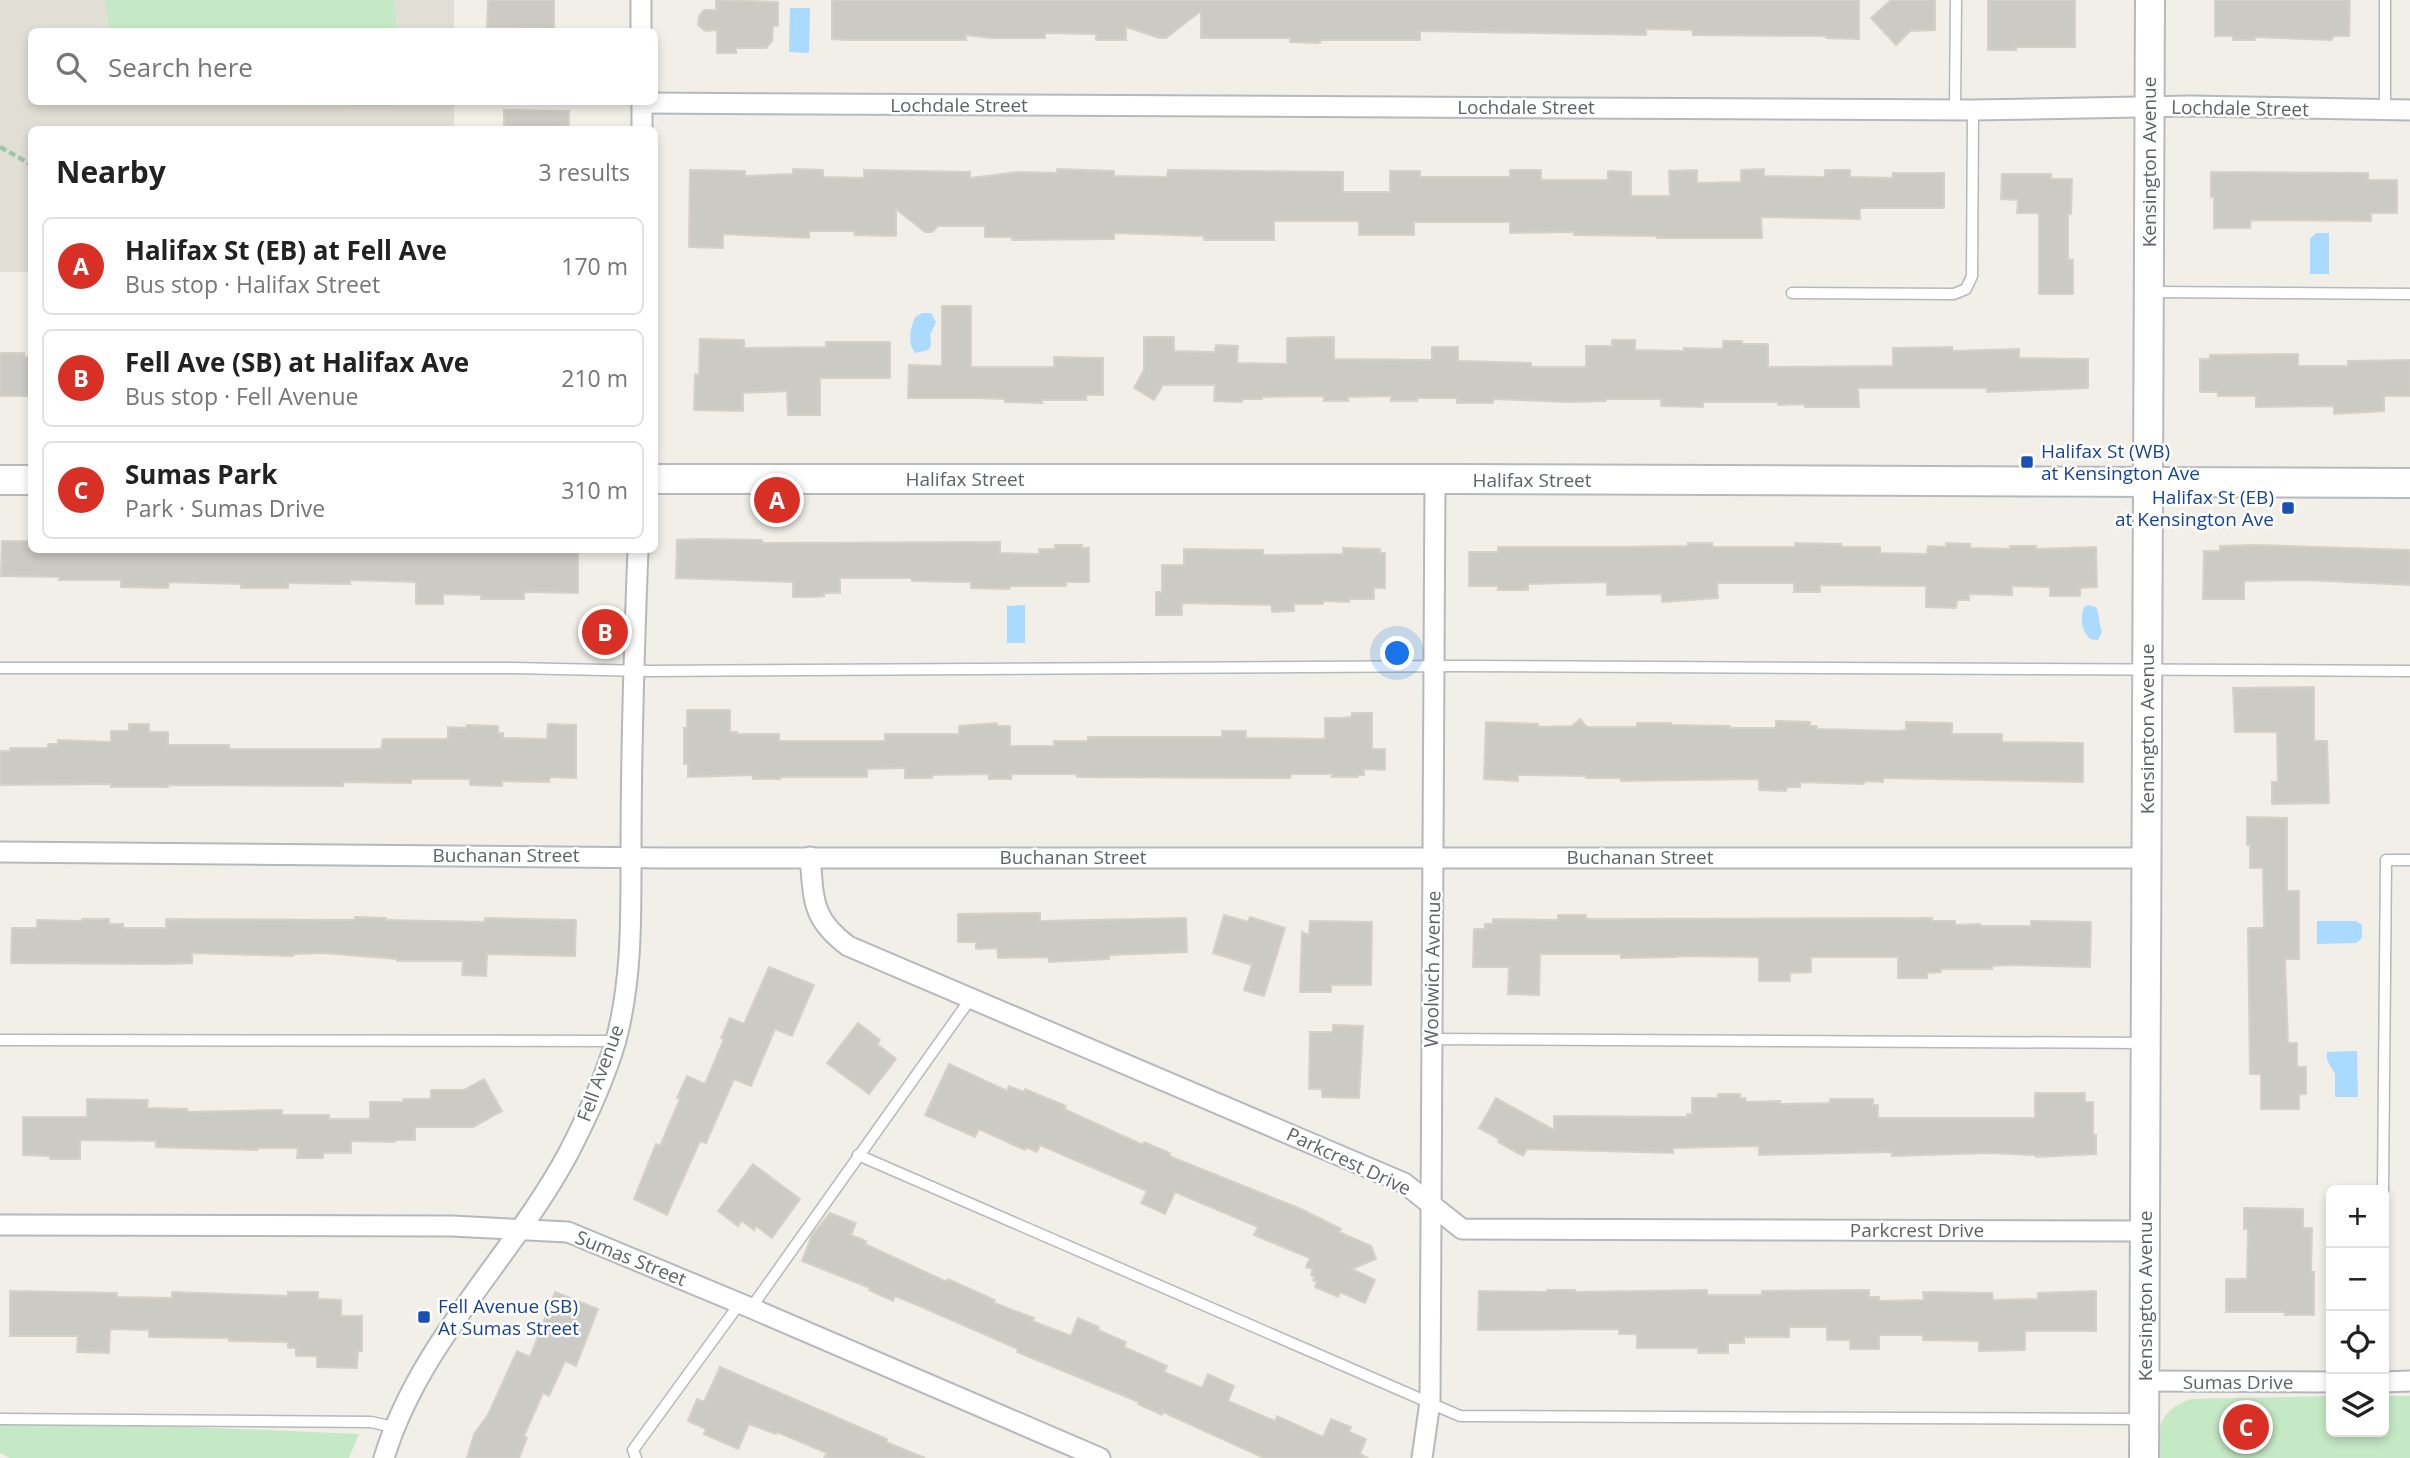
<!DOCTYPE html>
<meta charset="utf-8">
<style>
:root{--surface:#fff;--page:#f2f2f2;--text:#222;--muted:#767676;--line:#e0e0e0;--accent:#d93025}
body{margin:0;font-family:"Open Sans",sans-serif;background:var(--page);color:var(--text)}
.controls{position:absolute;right:21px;bottom:21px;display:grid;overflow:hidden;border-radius:10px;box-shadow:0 4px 10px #0003}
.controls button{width:63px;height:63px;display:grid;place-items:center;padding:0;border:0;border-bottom:2px solid var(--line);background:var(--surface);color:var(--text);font:35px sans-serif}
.you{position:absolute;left:1398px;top:654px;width:24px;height:24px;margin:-18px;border:5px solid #fff;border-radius:50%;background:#1a73e8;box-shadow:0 0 0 10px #1a73e833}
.badge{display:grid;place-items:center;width:46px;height:46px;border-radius:50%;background:var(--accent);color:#fff;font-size:23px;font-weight:700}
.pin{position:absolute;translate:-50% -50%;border:4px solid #fff;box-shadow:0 2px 7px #0006}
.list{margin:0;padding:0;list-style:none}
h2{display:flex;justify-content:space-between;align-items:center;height:91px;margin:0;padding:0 28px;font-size:30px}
h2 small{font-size:23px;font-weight:400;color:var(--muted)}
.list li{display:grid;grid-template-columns:46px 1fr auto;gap:21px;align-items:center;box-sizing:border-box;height:98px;margin:0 14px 14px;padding:0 14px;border:2px solid var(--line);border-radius:10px}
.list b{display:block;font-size:26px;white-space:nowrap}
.list p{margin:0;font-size:23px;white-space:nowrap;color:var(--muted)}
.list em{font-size:23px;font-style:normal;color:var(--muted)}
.icon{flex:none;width:38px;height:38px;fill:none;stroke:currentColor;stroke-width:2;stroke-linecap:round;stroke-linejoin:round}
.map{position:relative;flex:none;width:2410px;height:1458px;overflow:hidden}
.search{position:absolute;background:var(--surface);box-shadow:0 4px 10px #0003;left:28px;top:28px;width:630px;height:77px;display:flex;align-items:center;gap:18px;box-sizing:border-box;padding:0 24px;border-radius:10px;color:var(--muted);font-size:26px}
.panel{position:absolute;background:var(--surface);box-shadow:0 4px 10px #0003;left:28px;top:126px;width:630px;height:427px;border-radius:10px}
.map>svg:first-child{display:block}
.education{fill:#e1ded6}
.green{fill:#c5e8c5}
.water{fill:#aadaff}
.building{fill:#cccac5;stroke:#d6d1c6;stroke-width:2}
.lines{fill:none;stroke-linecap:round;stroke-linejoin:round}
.lane-casing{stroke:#b5b8bc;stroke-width:13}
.street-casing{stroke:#b5b8bc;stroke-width:23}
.secondary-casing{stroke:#b6babf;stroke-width:32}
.path{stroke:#9cc7a9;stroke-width:4.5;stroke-dasharray:7 3.5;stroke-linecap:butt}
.lane{stroke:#fff;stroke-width:10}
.street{stroke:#fff;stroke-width:19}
.secondary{stroke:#fff;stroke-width:28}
.transit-dot{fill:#1a4fb4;stroke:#fff;stroke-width:2.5}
.labels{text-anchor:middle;stroke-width:5;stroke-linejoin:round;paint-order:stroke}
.street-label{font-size:19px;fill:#5f6368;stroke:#fff}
.transit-label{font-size:19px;fill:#164399;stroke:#fff;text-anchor:start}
</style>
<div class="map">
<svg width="2410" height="1458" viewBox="0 0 2410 1458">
<rect width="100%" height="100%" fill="#f1efe8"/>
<!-- education -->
<polygon class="education" points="0,0 454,0 454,31 32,32 32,102 454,102 454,129 32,130 31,272 0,272"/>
<!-- green -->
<g class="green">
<polygon points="105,0 394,0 397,31 110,31"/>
<polygon points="121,102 399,102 395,106 381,106 122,104"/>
<path d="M2331,1396v36h53v-36h26v62h-253c-1,-30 4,-49 34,-59z"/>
<polygon points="0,1419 359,1434 349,1458 10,1458 0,1453"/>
</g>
<!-- water -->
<g class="water">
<polygon points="790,8 810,8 809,53 789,52"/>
<polygon points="2316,233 2329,233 2329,274 2310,274 2310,239"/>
<path d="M923,313h8l5,9 -6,13 1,11 -3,4 -12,3c-9,-8 -6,-27 0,-37z"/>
<polygon points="1025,605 1025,643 1007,643 1007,606"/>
<path d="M2088,605l8,2c4,8 2,14 6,25l-4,8 -8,-1c-9,-9 -10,-21 -6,-32z"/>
<polygon points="2356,921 2362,925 2362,938 2356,943 2317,944 2317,921"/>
<polygon points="2357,1051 2358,1097 2335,1097 2335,1074 2327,1060 2327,1052"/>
</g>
<!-- building -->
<g class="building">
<polygon points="488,0 554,0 554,29 487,28"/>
<polygon points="716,0 778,2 778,26 773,26 772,41 766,48 736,48 736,53 717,53 717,30 705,31 698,25 699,16 704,10 716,10"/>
<polygon points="832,0 1859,0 1859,39 1826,38 1826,36 1693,35 1693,30 1646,29 1646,35 1420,31 1420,40 1320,40 1320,43 1290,42 1290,38 1201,38 1201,11 1166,38 1159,38 1126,27 1126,40 1096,40 1096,34 1045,33 1045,38 991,38 966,35 966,40 847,40 832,39"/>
<polygon points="1891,0 1935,0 1935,30 1910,31 1896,45 1871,18"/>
<polygon points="1988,0 2075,0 2075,47 2016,47 2016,50 1988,50"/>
<polygon points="2215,0 2350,0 2349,36 2333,36 2332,40 2255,37 2255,40 2233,40 2233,36 2215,36"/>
<polygon points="504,110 569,111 569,130 504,130"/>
<polygon points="793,169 823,170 823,177 864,178 864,170 970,172 970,178 1019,172 1057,173 1057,169 1114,171 1114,176 1167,177 1168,170 1343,172 1343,192 1390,192 1390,171 1420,171 1420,177 1510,177 1510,170 1541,170 1541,180 1608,180 1608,171 1631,172 1631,196 1670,196 1669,171 1697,170 1697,183 1741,182 1741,170 1764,169 1764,176 1825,177 1825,170 1850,170 1850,177 1893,178 1893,173 1944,173 1944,208 1860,208 1860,219 1761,217 1762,238 1657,238 1657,236 1574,235 1574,232 1510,233 1510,222 1414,222 1414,235 1359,235 1359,221 1274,221 1274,240 1204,240 1204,236 1114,233 1114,239 1012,240 1012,237 985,237 985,226 938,226 932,232 925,232 896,209 896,236 855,235 854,231 809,231 809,238 723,234 723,248 689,247 690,170 745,171 745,176 793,174"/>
<polygon points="2211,172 2368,173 2368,180 2397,180 2397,213 2371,213 2371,221 2251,220 2250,228 2214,228 2214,197 2211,197"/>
<polygon points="2002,174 2051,174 2051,179 2072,179 2071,214 2068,214 2068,260 2073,260 2073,294 2039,294 2039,213 2017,213 2018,200 2001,199"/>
<polygon points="942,306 971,306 971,367 1054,367 1054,357 1103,358 1103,395 1086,395 1086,400 1042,400 1042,403 1005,402 1005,399 977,398 908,398 909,365 942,366"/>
<polygon points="1144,337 1174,337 1174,351 1215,352 1216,345 1238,346 1237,363 1287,364 1287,338 1334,337 1334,359 1432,360 1432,347 1458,347 1458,361 1531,363 1531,367 1586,367 1586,346 1612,346 1612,340 1635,340 1635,350 1684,351 1684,348 1723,349 1723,341 1742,341 1742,344 1768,344 1768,367 1893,366 1893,348 1952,347 1952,351 2019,349 2019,358 2088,359 2088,388 1987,392 1987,388 1858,388 1859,407 1805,407 1805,404 1778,405 1778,402 1703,402 1703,407 1661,406 1661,399 1606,399 1606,401 1570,402 1493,399 1493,403 1457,403 1457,398 1417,398 1417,401 1391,401 1391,396 1348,397 1348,401 1324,401 1324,396 1262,397 1262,399 1242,399 1242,402 1214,401 1215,385 1163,385 1154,400 1134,388 1144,370"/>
<polygon points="700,339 744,340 744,348 826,347 826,342 890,342 890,378 820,378 820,415 788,415 787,391 743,393 743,411 694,410 695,374 699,375"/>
<polygon points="0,353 24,353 24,357 32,357 32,396 0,396"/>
<polygon points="2298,354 2298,366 2348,366 2348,361 2410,360 2410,396 2384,396 2384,411 2334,414 2334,406 2256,407 2256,396 2218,396 2218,392 2200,392 2200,359 2210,359 2210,355"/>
<polygon points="702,539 762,540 762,543 1000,542 1000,553 1039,554 1039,549 1055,549 1055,545 1082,545 1082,548 1089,548 1089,582 1066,582 1066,586 1010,586 1009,589 971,588 971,582 912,581 912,578 840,578 840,593 824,593 824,596 813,597 793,597 793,582 676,578 677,540"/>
<polygon points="2,541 32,541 32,550 578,550 578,593 524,592 524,599 481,599 481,595 443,594 443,604 416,604 416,582 350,580 350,584 288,583 288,588 241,588 241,584 169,582 168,588 121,587 121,580 59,580 59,577 1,576"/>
<polygon points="1688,543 1712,543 1712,547 1795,547 1795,543 1841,544 1841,547 1880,547 1880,553 1927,554 1928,546 1946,547 1946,543 1970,544 1970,548 2010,549 2010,546 2036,546 2035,549 2096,547 2097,587 2080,588 2080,596 2050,596 2050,587 2012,586 2012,595 1969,594 1969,600 1957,600 1956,608 1926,607 1926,586 1820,585 1820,592 1794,592 1794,583 1717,583 1718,598 1662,602 1662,594 1607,595 1607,582 1528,584 1528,590 1498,590 1498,586 1469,586 1469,552 1498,552 1498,547 1620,547 1688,546"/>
<polygon points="2256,545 2410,550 2410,585 2306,580 2244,581 2244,599 2203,599 2204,551 2220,551 2220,546"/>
<polygon points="1343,548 1380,549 1380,553 1385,553 1385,588 1374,588 1374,599 1349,599 1349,602 1323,601 1323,604 1294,604 1294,611 1272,612 1272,605 1182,603 1182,615 1156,615 1156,592 1162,592 1162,565 1184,565 1184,549 1263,550 1263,555 1343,554"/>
<polygon points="2314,687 2314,741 2327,741 2329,803 2272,804 2272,782 2278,782 2277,732 2235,732 2233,688"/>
<polygon points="687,710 730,710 730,732 737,732 737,734 779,734 779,741 885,741 885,734 959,734 959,726 997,723 997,726 1010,726 1010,746 1054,746 1054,741 1088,741 1088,737 1222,737 1222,731 1246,731 1246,738 1325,739 1325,718 1342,718 1352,717 1352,713 1372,713 1372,749 1385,749 1385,770 1364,769 1364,775 1358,775 1358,777 1332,777 1332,774 1291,774 1290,778 1077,777 1077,774 1011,774 1011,779 989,779 989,774 932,775 932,778 905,778 905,768 867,769 867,777 780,777 780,779 753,779 753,775 688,777 688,764 684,764 684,728 687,728"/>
<polygon points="1580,719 1587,727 1637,727 1637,723 1671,723 1671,725 1730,726 1730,728 1776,728 1776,721 1810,722 1810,726 1817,726 1817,729 1898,731 1906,730 1906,722 1952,723 1952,734 2002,734 2002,742 2083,743 2083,782 1883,778 1883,782 1864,781 1864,784 1800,782 1800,787 1787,787 1786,791 1759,790 1759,779 1621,781 1621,778 1586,778 1586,776 1518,775 1518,781 1484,779 1486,722 1538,724 1538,727 1572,726"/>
<polygon points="129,724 149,724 149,732 168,732 168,745 229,745 229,749 381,749 383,739 448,739 448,727 466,728 467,725 498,726 498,733 503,733 503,738 547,739 548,724 576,725 576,778 550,777 549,782 502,781 502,786 470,785 470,779 411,779 411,783 343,782 343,786 168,785 168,787 111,787 111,784 0,785 0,751 10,751 10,748 48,748 48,744 58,744 58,740 111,742 111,731 129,731"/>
<polygon points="2247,817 2287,818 2287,891 2299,891 2299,959 2285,959 2288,1043 2297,1043 2297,1067 2306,1067 2306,1094 2299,1094 2299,1109 2261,1109 2261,1074 2250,1074 2248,928 2264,928 2263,868 2250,868 2250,845 2247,845"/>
<polygon points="1040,913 1040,921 1186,918 1187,952 1109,955 1109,959 1049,962 1048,957 998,958 997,948 976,949 976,942 958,942 958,914"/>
<polygon points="1224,915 1248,922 1250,917 1285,928 1264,996 1244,990 1252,965 1213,953"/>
<polygon points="1558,915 1586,915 1586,919 1611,919 1932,918 1932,921 1955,921 1955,925 1980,924 1980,926 2031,926 2031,921 2091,922 2090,967 2010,965 1992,966 1992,969 1941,969 1941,972 1927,973 1927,978 1898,978 1898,957 1811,957 1811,972 1790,973 1790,981 1759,981 1759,957 1677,956 1677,957 1621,958 1621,954 1540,954 1539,995 1508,994 1509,967 1473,967 1474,929 1485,929 1485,924 1493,924 1493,919 1558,920"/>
<polygon points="355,917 386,918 386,920 485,922 485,918 576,920 575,956 487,954 486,976 462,975 463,961 397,961 397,959 323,953 293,954 293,956 192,953 192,963 168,964 11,963 12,928 37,928 37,920 82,921 82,919 109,919 109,924 123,924 123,928 166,928 166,919 355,920"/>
<polygon points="1310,921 1372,922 1371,985 1331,985 1331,992 1300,992 1302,932 1309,935"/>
<polygon points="769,967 814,985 792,1036 775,1029 751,1086 734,1079 706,1143 700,1141 667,1215 634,1199 656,1144 660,1146 680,1099 677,1098 687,1076 705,1084 724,1039 721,1038 730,1018 744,1024"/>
<polygon points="858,1023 880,1040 877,1044 896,1059 869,1094 827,1063"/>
<polygon points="1333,1025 1363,1026 1359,1098 1322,1097 1322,1089 1309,1089 1310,1032 1333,1032"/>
<polygon points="949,1064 1007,1091 1009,1086 1024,1092 1025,1089 1066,1106 1064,1109 1143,1145 1144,1142 1170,1153 1169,1156 1301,1209 1341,1229 1339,1232 1371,1246 1376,1259 1352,1269 1375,1280 1365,1303 1340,1292 1338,1297 1315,1287 1317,1282 1313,1280 1315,1277 1311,1275 1313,1269 1306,1267 1310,1258 1254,1235 1258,1227 1175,1192 1165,1214 1141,1203 1147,1191 1040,1145 1037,1152 1026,1147 1025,1150 979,1129 975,1137 925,1115"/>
<polygon points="484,1079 502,1111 473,1127 415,1127 415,1140 395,1140 395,1142 351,1141 351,1153 323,1153 323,1158 297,1158 298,1148 257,1148 257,1150 156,1147 156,1141 80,1140 80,1159 50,1159 50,1156 23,1155 23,1117 87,1117 87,1099 148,1100 147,1108 187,1109 187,1112 282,1110 282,1115 329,1115 329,1119 370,1119 370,1102 403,1102 403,1099 431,1099 431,1090 464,1090"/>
<polygon points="2035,1093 2085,1093 2085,1102 2093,1102 2093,1135 2096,1135 2096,1154 2036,1157 2035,1155 1988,1153 1892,1156 1892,1152 1759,1155 1759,1146 1673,1148 1673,1153 1527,1149 1523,1156 1498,1142 1499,1139 1479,1128 1496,1098 1554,1130 1554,1116 1687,1117 1687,1114 1692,1114 1692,1098 1718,1098 1718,1094 1740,1094 1740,1099 1745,1098 1746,1102 1780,1101 1780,1104 1830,1103 1830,1099 1873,1099 1873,1105 1878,1105 1878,1118 2035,1118"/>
<polygon points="753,1164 800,1199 772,1238 756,1226 754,1230 742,1221 738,1226 718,1211"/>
<polygon points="2244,1208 2303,1209 2303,1228 2312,1228 2311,1272 2314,1272 2314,1315 2285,1315 2285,1312 2226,1312 2226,1279 2247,1279 2248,1229 2244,1229"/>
<polygon points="830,1213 856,1223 851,1235 866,1241 865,1244 947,1282 948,1279 995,1300 994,1303 1034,1318 1032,1321 1071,1336 1078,1318 1099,1327 1098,1330 1126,1342 1124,1347 1167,1366 1164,1372 1202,1388 1208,1374 1234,1386 1228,1401 1275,1421 1277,1416 1323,1437 1331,1419 1351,1427 1349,1432 1366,1439 1360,1454 1368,1458 1264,1458 1163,1412 1162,1415 1138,1404 1139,1402 1017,1352 1018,1349 915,1304 895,1296 893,1301 869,1290 870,1288 802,1261 812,1235"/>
<polygon points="1547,1290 1575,1290 1575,1292 1707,1290 1707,1295 1762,1295 1762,1291 1869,1290 1869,1297 1879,1297 1879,1301 1924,1300 1923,1292 1992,1293 1993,1300 2038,1299 2038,1293 2096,1291 2096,1331 2025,1331 2025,1350 1979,1351 1979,1341 1923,1340 1923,1335 1879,1335 1879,1349 1850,1349 1850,1340 1827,1340 1827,1327 1789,1327 1789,1337 1744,1337 1744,1343 1728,1343 1728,1353 1698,1353 1698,1348 1637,1348 1637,1334 1619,1334 1619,1329 1478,1330 1479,1291 1547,1292"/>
<polygon points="10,1291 117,1293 117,1297 172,1298 172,1292 288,1296 288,1292 318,1292 318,1299 341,1300 341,1316 362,1316 362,1351 358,1351 357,1368 317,1367 317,1356 296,1356 296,1348 288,1348 288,1342 229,1341 229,1338 149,1337 149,1330 110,1329 109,1353 77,1352 78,1336 10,1336"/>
<polygon points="555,1292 598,1309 576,1366 565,1361 549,1396 543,1393 524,1436 527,1438 519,1458 467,1458 474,1434 488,1415 517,1351 530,1357"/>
<polygon points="720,1367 887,1439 886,1442 925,1458 824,1458 827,1453 777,1432 776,1434 749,1424 738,1449 704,1434 706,1429 688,1421 697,1399 704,1402"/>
</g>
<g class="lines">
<!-- lane casing -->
<g class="lane-casing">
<g id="lane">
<polyline points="2385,0 2385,110"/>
<polyline points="1955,109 1956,0"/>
<polyline points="2152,292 2410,294"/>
<polyline points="1792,293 1954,294 1966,289 1972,276 1973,110"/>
<polyline points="0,668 513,668 649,671 1457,666 2410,671"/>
<polyline points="1431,1039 2144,1043"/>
<polyline points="0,1040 615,1041"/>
<polyline points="858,1155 1460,1416 2143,1419"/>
<polyline points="2383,1190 2386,860 2410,860"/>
<polyline points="751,1308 971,998"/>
<polyline points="0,1419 371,1422 393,1427"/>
<polyline points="636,1458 633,1450 740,1303"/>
</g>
</g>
<!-- street casing -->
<g class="street-casing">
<g id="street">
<polyline points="641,0 641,32"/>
<polyline points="642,103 1973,110 2191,106 2410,110"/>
<polyline points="642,130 642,102"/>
<polyline points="0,852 667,858 2146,858"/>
<path d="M810,857c4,43 1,61 38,89l556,237 58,46 682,2"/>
<polyline points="0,1225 452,1226 568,1232 751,1308 1100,1458"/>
<polyline points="2145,1381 2331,1382"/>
<polyline points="2384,1382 2410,1381"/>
<path d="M384,1458c35,-116 129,-201 185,-306 18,-35 36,-74 47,-112 16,-60 15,-123 15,-184 0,-102 3,-204 7,-306"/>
<polyline points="1422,1458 1430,1402 1435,479"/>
</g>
</g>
<!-- secondary casing -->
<g class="secondary-casing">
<g id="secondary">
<polyline points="654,479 1457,479 2410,483"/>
<polyline points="0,480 32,480"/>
<polyline points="2144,1458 2150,0"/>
</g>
</g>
<!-- path -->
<polyline class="path" points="0,147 32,165"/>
<!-- lane -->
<use href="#lane" class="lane"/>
<!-- street -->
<use href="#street" class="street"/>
<!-- secondary -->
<use href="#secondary" class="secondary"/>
</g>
<!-- markers -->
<g class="transit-dot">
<rect x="2020" y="455" width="14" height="14" rx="3.5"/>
<rect x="2281" y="501" width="14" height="14" rx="3.5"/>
<rect x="417" y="1310" width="14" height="14" rx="3.5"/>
</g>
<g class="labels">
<!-- street labels -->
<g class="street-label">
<text x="959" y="112">Lochdale Street</text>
<text x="1526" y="114">Lochdale Street</text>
<text transform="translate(2240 108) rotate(1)" y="7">Lochdale Street</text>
<text transform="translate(2149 162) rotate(-90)" y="7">Kensington Avenue</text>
<text x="965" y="486">Halifax Street</text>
<text x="1532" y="487">Halifax Street</text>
<text transform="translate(2147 729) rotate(-90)" y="7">Kensington Avenue</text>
<text x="506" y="862">Buchanan Street</text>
<text x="1073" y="864">Buchanan Street</text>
<text x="1640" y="864">Buchanan Street</text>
<text transform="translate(1432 969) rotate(-89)" y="7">Woolwich Avenue</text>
<text transform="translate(600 1073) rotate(-70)" y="7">Fell Avenue</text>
<text transform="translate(1349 1161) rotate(25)" y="7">Parkcrest Drive</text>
<text x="1917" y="1237">Parkcrest Drive</text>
<text transform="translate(631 1258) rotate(22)" y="7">Sumas Street</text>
<text transform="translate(2145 1296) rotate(-90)" y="7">Kensington Avenue</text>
<text x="2238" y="1389">Sumas Drive</text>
</g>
<!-- transit labels -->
<g class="transit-label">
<text x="2041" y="458">Halifax St (WB)<tspan x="2041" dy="22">at Kensington Ave</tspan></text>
<text x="2274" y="504" text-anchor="end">Halifax St (EB)<tspan x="2274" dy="22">at Kensington Ave</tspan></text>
<text x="438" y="1313">Fell Avenue (SB)<tspan x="438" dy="22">At Sumas Street</tspan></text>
</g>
</g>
</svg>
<div class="controls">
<button>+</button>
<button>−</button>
<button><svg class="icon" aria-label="locate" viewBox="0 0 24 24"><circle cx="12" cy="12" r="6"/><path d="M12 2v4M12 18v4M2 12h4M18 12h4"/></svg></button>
<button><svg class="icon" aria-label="layers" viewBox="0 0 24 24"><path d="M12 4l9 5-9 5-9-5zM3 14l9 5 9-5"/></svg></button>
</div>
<div class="you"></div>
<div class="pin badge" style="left:777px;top:500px">A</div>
<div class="pin badge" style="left:605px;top:632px">B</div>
<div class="pin badge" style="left:2246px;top:1427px">C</div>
<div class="search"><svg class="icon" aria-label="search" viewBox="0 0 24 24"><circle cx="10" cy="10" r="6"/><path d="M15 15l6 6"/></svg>Search here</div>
<section class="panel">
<h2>Nearby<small>3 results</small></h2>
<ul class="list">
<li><span class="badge">A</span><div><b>Halifax St (EB) at Fell Ave</b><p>Bus stop · Halifax Street</p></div><em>170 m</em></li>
<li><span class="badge">B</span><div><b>Fell Ave (SB) at Halifax Ave</b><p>Bus stop · Fell Avenue</p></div><em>210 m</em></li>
<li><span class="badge">C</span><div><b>Sumas Park</b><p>Park · Sumas Drive</p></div><em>310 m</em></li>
</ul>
</section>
</div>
